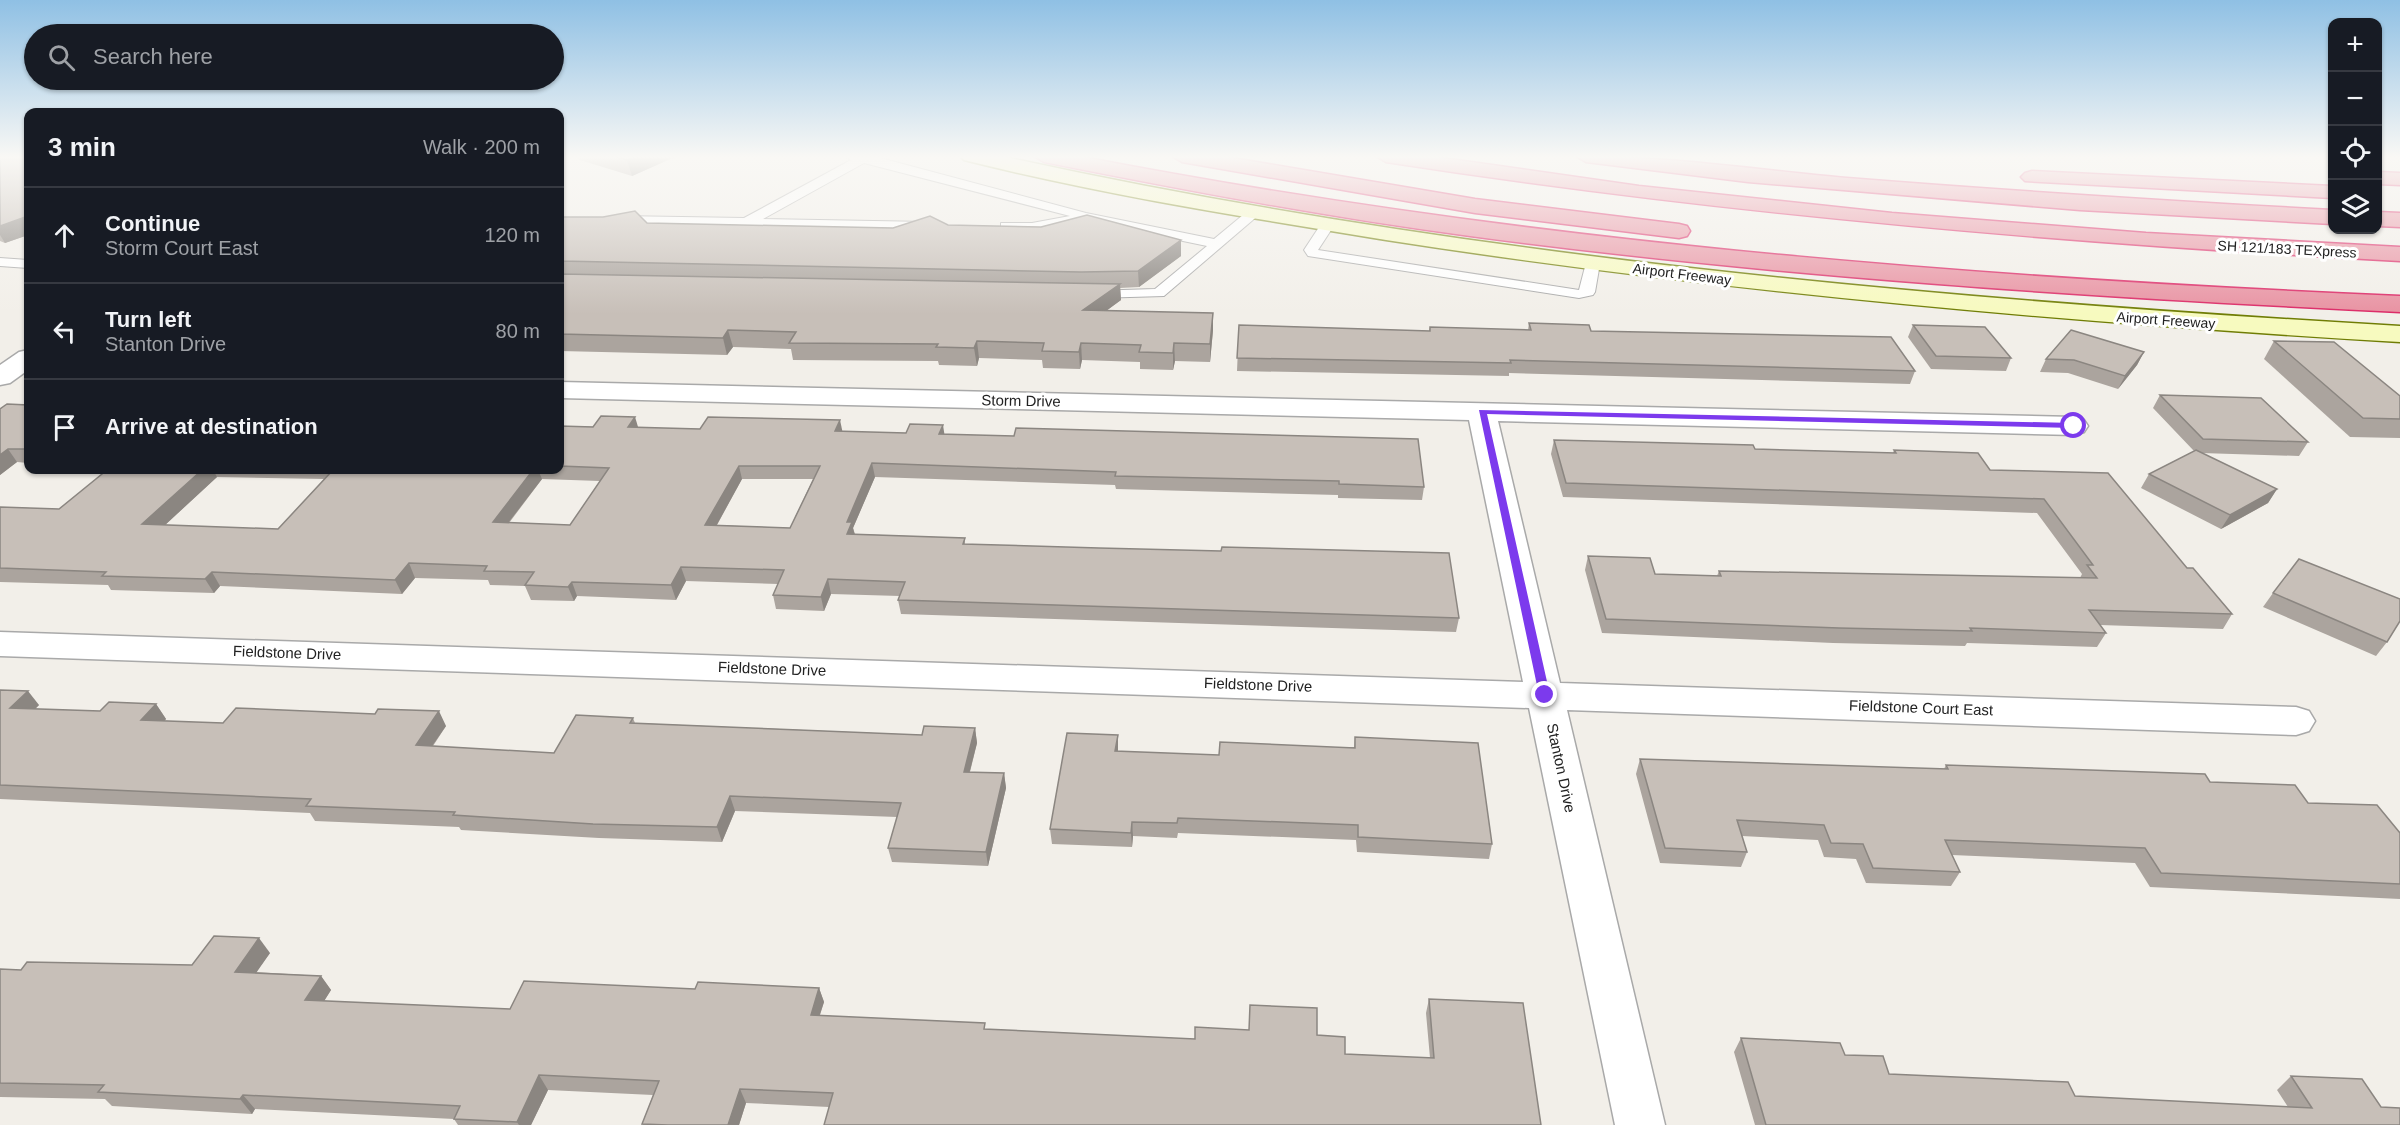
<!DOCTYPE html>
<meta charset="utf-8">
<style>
:root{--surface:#171b24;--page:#20242c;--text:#f1f3f6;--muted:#9ea1a6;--line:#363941}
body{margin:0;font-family:Helvetica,sans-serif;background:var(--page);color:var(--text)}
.controls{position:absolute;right:18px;top:18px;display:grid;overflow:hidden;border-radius:12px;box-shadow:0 2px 4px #0004}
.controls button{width:54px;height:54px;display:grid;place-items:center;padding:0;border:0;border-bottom:2px solid var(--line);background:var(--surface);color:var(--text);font:30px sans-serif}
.stop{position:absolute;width:18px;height:18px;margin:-14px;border:4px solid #7c3aed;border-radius:50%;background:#fff}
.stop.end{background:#7c3aed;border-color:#fff;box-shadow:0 2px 6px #0008}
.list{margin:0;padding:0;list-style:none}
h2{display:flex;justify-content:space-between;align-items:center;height:78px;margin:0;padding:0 24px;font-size:26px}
h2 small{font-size:20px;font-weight:400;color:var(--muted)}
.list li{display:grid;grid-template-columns:39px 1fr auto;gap:18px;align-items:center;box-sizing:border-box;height:96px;padding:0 24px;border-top:2px solid var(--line)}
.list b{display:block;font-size:22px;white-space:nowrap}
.list p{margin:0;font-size:20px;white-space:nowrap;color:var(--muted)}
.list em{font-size:20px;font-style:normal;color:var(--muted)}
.icon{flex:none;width:33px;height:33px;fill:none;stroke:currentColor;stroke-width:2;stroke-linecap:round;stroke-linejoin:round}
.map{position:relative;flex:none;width:2400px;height:1125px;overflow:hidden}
.search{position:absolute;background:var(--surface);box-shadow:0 2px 4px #0004;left:24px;top:24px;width:540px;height:66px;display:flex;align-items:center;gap:15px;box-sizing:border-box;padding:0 21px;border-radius:33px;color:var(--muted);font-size:22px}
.panel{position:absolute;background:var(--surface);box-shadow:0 2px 4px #0004;left:24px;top:108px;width:540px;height:366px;border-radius:12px}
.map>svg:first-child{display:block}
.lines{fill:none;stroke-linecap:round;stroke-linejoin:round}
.lane-casing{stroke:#a9a9a9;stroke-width:2}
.street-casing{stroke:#a9a9a9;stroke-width:3}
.secondary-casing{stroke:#707d05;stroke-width:3}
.highway-casing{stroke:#dc2a67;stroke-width:3}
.lane{fill:#fff;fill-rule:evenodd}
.street{fill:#fff;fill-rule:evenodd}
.secondary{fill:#f7fabf;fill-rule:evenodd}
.highway{fill:#e892a2;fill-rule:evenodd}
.wall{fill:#aba49e;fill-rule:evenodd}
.shaded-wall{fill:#8b8681}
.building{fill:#c7bfb8;stroke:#8b8681;stroke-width:1.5;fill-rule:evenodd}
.route{fill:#7c3aed}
.labels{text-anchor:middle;stroke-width:6;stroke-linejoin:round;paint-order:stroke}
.far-street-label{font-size:14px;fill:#222;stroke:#fff}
.street-label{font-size:15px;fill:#222;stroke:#fff}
</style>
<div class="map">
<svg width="2400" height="1125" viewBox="0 0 2400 1125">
<rect width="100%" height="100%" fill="#f2efe9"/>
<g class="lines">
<!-- lane casing -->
<g class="lane-casing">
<g id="lane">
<polygon points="845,156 873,156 1086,213 1214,239 1249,210 1254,209 1261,213 1164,296 1096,298 1091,297 1089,294 1091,291 1155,289 1207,246 1087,221 1032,231 1001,229 1001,223 1032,223 1070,216 864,163 763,219 929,222 934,223 934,229 619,224 612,220 619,216 744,218 851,160"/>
<polygon points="1328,220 1335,224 1318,250 1579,290 1586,263 1593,259 1598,260 1600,263 1595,292 1593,295 1579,298 1308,256 1304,250 1323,221"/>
<polygon points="0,258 28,260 28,268 0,266"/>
</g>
</g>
<!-- street casing -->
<g class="street-casing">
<g id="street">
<polygon points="28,350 28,370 10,383 0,385 0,365 19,352"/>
<polygon points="560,382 2074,417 2084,420 2088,426 2084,432 2074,435 1498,421 1560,683 2296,707 2309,711 2315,721 2309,731 2296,735 1567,710 1665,1125 1615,1125 1529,708 0,656 0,632 1523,682 1469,420 560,398"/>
</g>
</g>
<!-- secondary casing -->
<g class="secondary-casing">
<path id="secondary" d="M961,156h40c459,101 931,143 1399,170v16c-339,-20 -678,-50 -1014,-102 -141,-23 -283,-45 -422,-80z"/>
</g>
<!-- highway casing -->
<g class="highway-casing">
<g id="highway">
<path d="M1034,156h44c436,85 878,121 1322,140v16c-311,-15 -621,-35 -930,-76 -143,-19 -285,-46 -426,-74z"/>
<polygon points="1172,156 1221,156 1475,199 1679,224 1687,226 1690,231 1687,236 1679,238 1475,213 1182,162"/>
<path d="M1376,156h53l210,30 253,27 254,20 254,14v14c-340,-18 -677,-47 -1014,-99z"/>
<path d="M1576,156c91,0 181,14 271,22 162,13 323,23 485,32v14l-252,-14 -332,-28 -162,-20z"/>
<polygon points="2032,171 2332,186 2332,198 2025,181 2021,177 2025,173"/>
<polygon points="2378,172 2400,173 2400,185 2378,184"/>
<polygon points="2378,212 2400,213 2400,227 2378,226"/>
</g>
</g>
<!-- lane -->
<use href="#lane" class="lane"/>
<!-- street -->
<use href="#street" class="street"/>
<!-- secondary -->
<use href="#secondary" class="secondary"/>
<!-- highway -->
<use href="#highway" class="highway"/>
</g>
<!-- wall -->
<g class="wall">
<polygon points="0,156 28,156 28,235 5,243 0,241"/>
<polygon points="578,156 677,156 632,176 580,160"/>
<polygon points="560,217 647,223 893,228 948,225 1181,256 1139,287 1120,288 1121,300 1106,311 1213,313 1213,330 1210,362 1175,361 1173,370 1140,369 1140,362 1082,360 1080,369 1043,368 1042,360 979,358 977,366 939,365 938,361 793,360 791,349 733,347 727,355 560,351"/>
<polygon points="1529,323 1591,331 1915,371 1910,384 1509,373 1509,376 1237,371 1239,325 1429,331 1430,327 1528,330"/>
<polygon points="1913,325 2011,358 2006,371 1931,369 1908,337"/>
<polygon points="2274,341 2400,396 2400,438 2350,437 2264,359"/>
<polygon points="2144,352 2137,365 2118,389 2068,373 2040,372 2046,359"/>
<polygon points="2160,395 2308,442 2299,456 2201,453 2277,489 2268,503 2221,529 2141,488 2149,474 2194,451 2153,408"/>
<polygon points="28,405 28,463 17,462 0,475 0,409"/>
<path d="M560,426l384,8 480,53 -2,13 -84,-2v-3l-222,-6 -1,-4 -240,-8 -22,51 2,6 110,4v6l494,74 -3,14 -555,-18 -3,-14 2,-4 -69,-2 -7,17 -48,-2 -3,-14 5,-11 -92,-3 -10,19 -99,-4 -3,5 -43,-1 -6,-14 -35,-1 -2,-5 -73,-2 -13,16 -182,-8 -6,7 -103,-3 -3,-5 -108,-3v-75l59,2 48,-39h453zM217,477l107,2 -46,50 -113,-4zM542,479l58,2 -30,44 -61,-2zM742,479h71l-23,49 -73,-3z"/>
<polygon points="1554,440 1755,449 1893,453 1894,450 1990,470 2187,568 2232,614 2223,629 2100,625 2106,633 2097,647 1967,643 1965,646 1833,643 1602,633 1585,570 1588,556 1655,574 1717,576 1719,571 2080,578 2082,574 2037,513 1563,497 1551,454"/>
<polygon points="2273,593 2387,642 2376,656 2263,607"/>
<polygon points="0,690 39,705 35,709 100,711 156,704 166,719 164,721 223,723 446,726 433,746 554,753 633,718 635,723 922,735 975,728 977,743 970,772 1004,773 1006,788 988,866 892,862 888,848 897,817 735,811 722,842 599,838 461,830 459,827 315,821 310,813 0,799"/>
<polygon points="1355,737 1492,844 1489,859 1357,852 1356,840 1178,833 1177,838 1133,836 1132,847 1052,844 1050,829 1219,755 1354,747"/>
<polygon points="1640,759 1944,769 1946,765 2210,782 2308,803 2400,833 2400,899 2150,887 2135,863 1952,855 1960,872 1951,886 1866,883 1856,859 1824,857 1818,840 1742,836 1747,852 1741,867 1660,863 1636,774"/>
<polygon points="270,953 256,972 321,976 331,990 324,1001 510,1009 695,989 819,988 824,1002 820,1015 986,1029 1195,1039 1317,1035 1345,1054 1430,1058 1426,1013 1429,999 1541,1125 829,1107 746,1103 739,1125 643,1125 642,1124 653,1095 548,1090 531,1125 458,1125 454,1119 255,1109 252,1114 112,1106 105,1099 0,1097 0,969 21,970 192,965"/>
<polygon points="1741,1038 1845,1055 1889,1074 2075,1096 2288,1107 2277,1090 2291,1076 2381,1107 2400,1125 1755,1125 1734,1052"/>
</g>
<!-- shaded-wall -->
<g class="shaded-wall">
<polygon points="635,156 677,156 632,176 627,160"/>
<polygon points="28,216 28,235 5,243 0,235 0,226"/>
<polygon points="1181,240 1181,256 1139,287 1138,271"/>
<polygon points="1120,284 1121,300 1084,327 1083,310"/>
<polygon points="1213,313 1213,330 1210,362 1210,344"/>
<polygon points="728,330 733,347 727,355 723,338"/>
<polygon points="977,341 979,358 977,366 974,348"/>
<polygon points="1081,343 1082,360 1080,369 1079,352"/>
<polygon points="1174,343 1175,361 1173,370 1173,353"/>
<polygon points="2144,352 2137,365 2118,389 2125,376"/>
<polygon points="635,417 639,430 628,427"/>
<polygon points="840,420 843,434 835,431"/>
<polygon points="943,425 945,438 939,434"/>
<polygon points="8,449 17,462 0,475 0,455"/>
<polygon points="872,463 875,477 853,528 855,536 847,534 847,522"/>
<polygon points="739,466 742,479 709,539 705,525"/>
<polygon points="202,470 213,470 217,477 151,538 142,524"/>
<polygon points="533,470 538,470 542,479 498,536 493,522"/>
<polygon points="2277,489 2268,503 2221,529 2230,515"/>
<polygon points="409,563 415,578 402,594 395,580"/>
<polygon points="681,567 686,581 676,600 671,585"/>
<polygon points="212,572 220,586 214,593 205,579"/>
<polygon points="828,579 831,594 824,611 821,597"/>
<polygon points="572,582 577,596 574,601 568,587"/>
<polygon points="28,691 39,705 21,723 10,708"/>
<polygon points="156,704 166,719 152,735 141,720"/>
<polygon points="439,711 446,726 423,759 416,745"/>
<polygon points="975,728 977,743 966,786 964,772"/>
<polygon points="1118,735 1118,750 1116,766 1115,751"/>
<polygon points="1004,773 1006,788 988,866 986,852"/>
<polygon points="730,796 735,811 722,842 717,827"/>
<polygon points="1132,822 1133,836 1132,847 1131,833"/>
<polygon points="259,938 270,953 247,986 235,972"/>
<polygon points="321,976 331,990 316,1014 305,1000"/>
<polygon points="819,988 824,1002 815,1029 811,1015"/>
<polygon points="539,1075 548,1090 531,1125 519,1125 517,1122"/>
<polygon points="740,1089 746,1103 739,1125 728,1125"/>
<polygon points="243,1095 255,1109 252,1114 240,1099"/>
</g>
<!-- building -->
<g class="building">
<polygon points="0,156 28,156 28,216 0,226"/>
<polygon points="615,156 635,156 627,160"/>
<polygon points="635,211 647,223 893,228 930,216 948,225 1041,227 1087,215 1181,240 1138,271 1081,272 560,261 560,217 603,217"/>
<polygon points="560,274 1120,284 1083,310 1213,313 1210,344 1174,343 1173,353 1139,352 1141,345 1081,343 1079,352 1042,351 1044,343 977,341 974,348 936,347 938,344 789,343 796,332 728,330 723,338 560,334"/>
<polygon points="1529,323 1589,325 1591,331 1891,337 1915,371 1510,360 1511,363 1237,358 1239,325 1430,331 1430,327 1531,330"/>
<polygon points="1913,325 1985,327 2011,358 1936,356"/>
<polygon points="2071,330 2144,352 2125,376 2074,360 2046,359"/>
<polygon points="2274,341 2334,342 2400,396 2400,419 2363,418"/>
<polygon points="2160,395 2261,398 2308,442 2203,439"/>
<polygon points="7,404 28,405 28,449 8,449 0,455 0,409"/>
<path d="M601,416l34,1 -7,10 72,2 8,-12 132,3 -5,11 71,2 4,-9 33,1 -4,9 75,2 2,-8 402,11 6,48 -85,-3v-3l-224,-5 1,-4 -244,-9 -25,59h5l-5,12 118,4 -2,6 136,4 122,3 1,-4 227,6 10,65 -561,-18 7,-18 -77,-3 -7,18 -48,-2 11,-25 -103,-3 -10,18 -99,-3 -4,5 -43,-2 9,-13 -50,-1 3,-5 -78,-3 -14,17 -183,-8 -7,7 -103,-3 4,-4 -106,-4v-61l59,2 48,-39h95l-60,54 136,5 55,-59h200l-40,52 77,3 39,-57 -49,-2v-40l33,1zM739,466h81l-30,62 -85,-3z"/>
<polygon points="1554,440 1753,445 1755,449 1896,453 1894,450 1978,453 1990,470 2108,473 2187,568 2193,568 2232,614 2089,610 2106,633 1970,628 1972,631 1839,628 1606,619 1588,556 1650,558 1655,574 1721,576 1719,571 2097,578 2087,565 2093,565 2044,499 1566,483"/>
<polygon points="2196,450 2277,489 2230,515 2149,474"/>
<polygon points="2299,559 2400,599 2400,621 2387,642 2273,593"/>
<polygon points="0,690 28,691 10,708 100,711 109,702 156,704 141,720 223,723 236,708 375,714 378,709 439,711 416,745 554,753 576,715 633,718 630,723 922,735 924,726 975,728 964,772 1004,773 986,852 888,848 901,803 730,796 717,827 593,824 453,815 455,812 306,806 311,799 0,785"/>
<polygon points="1067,733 1118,735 1115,751 1219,755 1220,742 1355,748 1355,737 1478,743 1492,844 1358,837 1358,825 1178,818 1177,823 1132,822 1131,833 1050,829"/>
<polygon points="1640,759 1948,769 1946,765 2205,774 2210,782 2295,785 2308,803 2377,805 2400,833 2400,884 2161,873 2145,848 1945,840 1960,872 1873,868 1863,844 1831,843 1824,825 1737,820 1747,852 1665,848"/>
<polygon points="214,936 259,938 235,972 321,976 305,1000 510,1009 524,981 695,989 698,982 819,988 811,1015 985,1023 984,1029 1195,1039 1195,1027 1249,1030 1250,1005 1317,1008 1317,1035 1345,1037 1345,1054 1434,1058 1429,999 1523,1003 1541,1125 824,1125 833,1093 740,1089 728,1125 668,1125 642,1124 659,1081 539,1075 517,1122 454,1119 460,1106 243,1095 240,1099 98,1092 104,1085 0,1083 0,969 21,970 27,962 192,965"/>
<polygon points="1741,1038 1840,1043 1845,1055 1883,1056 1889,1074 2068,1082 2075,1096 2312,1108 2291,1076 2362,1079 2381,1107 2400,1108 2400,1125 1766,1125"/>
</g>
<!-- sky -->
<linearGradient id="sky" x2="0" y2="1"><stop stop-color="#8fc0e4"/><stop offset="0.5" stop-color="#f9f8f5"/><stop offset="1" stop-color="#f9f8f5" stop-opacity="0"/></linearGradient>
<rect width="2400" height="314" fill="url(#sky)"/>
<!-- route -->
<polygon class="route" points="1479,410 2074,423 2078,426 2074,428 1487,414 1550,695 1545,699 1539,695"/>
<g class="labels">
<!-- far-street labels -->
<g class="far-street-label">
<text transform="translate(2287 249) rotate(3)" y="5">SH 121/183 TEXpress</text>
<text transform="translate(1682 274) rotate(7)" y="5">Airport Freeway</text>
<text transform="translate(2166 320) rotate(4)" y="5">Airport Freeway</text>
</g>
<!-- street labels -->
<g class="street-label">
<text transform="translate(1021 401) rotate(1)" y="5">Storm Drive</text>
<text transform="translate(287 653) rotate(2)" y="5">Fieldstone Drive</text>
<text transform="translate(772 669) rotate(2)" y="5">Fieldstone Drive</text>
<text transform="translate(1258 685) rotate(2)" y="5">Fieldstone Drive</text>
<text transform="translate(1921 708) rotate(2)" y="5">Fieldstone Court East</text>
<text transform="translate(1561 768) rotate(78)" y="5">Stanton Drive</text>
</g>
</g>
</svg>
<div class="controls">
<button>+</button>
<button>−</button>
<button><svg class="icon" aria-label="locate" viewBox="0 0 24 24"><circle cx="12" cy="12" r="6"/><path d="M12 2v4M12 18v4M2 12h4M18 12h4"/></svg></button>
<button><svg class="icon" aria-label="layers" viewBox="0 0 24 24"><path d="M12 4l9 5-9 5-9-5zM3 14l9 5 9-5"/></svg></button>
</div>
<div class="stop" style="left:2074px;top:426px"></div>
<div class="stop end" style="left:1545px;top:695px"></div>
<div class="search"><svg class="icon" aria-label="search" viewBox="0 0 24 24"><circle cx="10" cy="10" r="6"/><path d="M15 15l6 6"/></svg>Search here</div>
<section class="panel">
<h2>3 min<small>Walk · 200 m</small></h2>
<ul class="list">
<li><svg class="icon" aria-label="ahead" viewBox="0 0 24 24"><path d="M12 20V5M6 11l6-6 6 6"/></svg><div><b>Continue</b><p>Storm Court East</p></div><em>120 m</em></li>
<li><svg class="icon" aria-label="left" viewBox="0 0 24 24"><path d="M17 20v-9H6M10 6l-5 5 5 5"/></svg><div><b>Turn left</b><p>Stanton Drive</p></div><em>80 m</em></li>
<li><svg class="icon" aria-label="arrive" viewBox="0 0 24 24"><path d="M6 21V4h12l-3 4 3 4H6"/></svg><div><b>Arrive at destination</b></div></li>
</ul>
</section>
</div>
